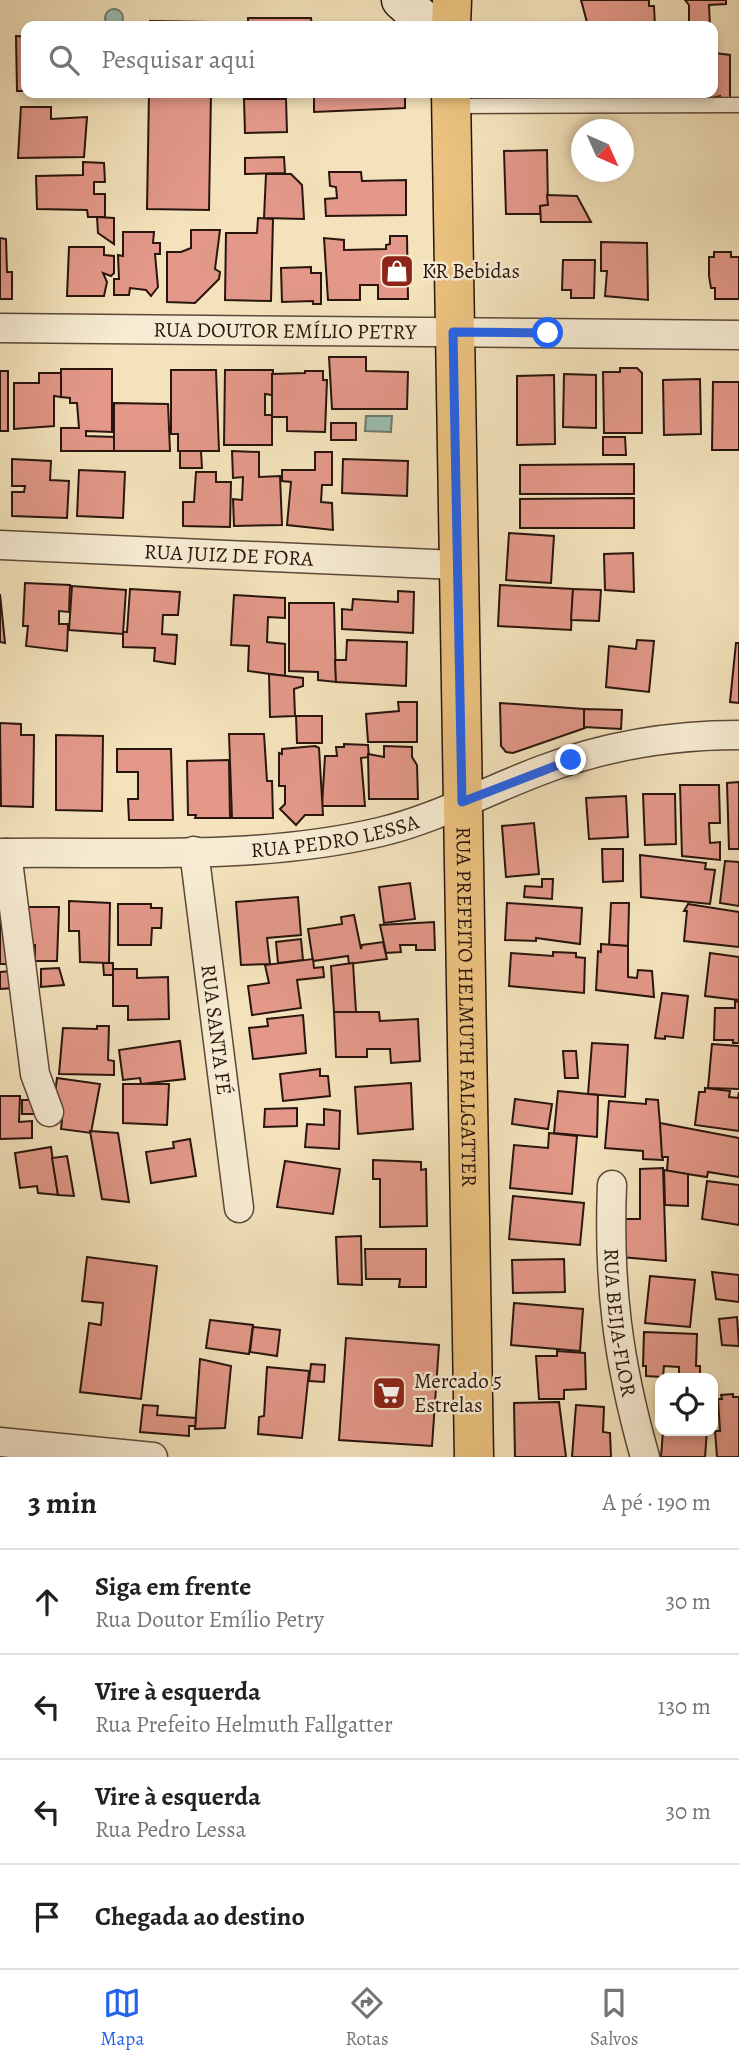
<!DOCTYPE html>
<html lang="pt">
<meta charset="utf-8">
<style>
:root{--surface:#fff;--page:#f2f2f2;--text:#202124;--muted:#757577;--line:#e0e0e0;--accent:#2563eb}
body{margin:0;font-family:Alegreya,serif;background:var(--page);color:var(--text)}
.controls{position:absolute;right:21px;bottom:21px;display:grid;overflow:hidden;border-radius:14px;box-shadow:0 4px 10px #0003}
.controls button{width:63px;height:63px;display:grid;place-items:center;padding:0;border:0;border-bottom:2px solid var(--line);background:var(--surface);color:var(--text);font:35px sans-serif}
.compass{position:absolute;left:571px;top:119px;width:63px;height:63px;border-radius:50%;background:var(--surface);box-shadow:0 4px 10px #0003;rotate:135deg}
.stop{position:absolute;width:21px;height:21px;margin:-16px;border:5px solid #2563eb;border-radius:50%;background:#fff}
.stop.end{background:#2563eb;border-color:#fff;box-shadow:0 2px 7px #0008}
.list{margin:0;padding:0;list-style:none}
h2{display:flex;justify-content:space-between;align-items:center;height:91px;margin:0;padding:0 28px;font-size:30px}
h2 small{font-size:23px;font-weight:400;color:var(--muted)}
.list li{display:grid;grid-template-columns:46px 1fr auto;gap:21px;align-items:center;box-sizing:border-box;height:105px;padding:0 28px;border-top:2px solid var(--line)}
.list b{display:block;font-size:26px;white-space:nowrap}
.list p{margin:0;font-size:23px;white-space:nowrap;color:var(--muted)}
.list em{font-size:23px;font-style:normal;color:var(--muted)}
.icon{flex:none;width:38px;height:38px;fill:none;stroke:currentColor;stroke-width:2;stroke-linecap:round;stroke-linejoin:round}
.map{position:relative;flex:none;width:739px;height:1457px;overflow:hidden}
.search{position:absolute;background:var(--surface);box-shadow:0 4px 10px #0003;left:21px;right:21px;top:21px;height:77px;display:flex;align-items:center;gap:18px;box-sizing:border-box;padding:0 24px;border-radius:14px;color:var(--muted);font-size:26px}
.sheet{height:511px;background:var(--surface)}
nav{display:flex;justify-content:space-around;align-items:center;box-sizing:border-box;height:98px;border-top:2px solid var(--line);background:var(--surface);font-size:19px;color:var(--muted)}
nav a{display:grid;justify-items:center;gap:4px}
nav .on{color:var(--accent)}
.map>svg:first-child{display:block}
.water{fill:#9bbeb0;stroke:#6d7a6f;stroke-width:2}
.building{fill:#e39889;stroke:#29150d;stroke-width:2}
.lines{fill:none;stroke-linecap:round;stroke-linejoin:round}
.lane-casing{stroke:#5c4838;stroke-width:17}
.street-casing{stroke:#5c4838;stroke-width:31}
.secondary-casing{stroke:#29150d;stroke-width:41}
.primary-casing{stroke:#29150d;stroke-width:41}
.lane{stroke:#f7ecd3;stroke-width:14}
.street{stroke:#f7ecd3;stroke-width:28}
.secondary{stroke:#f7ecd3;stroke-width:38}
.primary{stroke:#eac17e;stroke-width:38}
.route{stroke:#2563eb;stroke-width:9}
.labels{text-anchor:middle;stroke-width:5;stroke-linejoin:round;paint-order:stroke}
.poi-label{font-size:21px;fill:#29150d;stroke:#f7ecd3;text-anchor:start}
.street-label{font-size:21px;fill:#29150d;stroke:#f7ecd3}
</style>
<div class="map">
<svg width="739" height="1457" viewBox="0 0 739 1457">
<rect width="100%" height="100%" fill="#f3e2bb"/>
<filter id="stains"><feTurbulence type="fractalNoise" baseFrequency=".00286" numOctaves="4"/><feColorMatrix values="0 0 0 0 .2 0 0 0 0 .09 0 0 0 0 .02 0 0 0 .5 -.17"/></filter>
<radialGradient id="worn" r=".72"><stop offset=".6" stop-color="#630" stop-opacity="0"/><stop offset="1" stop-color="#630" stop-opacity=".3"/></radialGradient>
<!-- water -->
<g class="water">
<circle cx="114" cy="18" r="9"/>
<polygon points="366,416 392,416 391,432 365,431"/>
</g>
<!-- building -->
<g class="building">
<polygon points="581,0 649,0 649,6 654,6 655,26 588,26"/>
<polygon points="685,0 726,0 726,4 709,5 710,26 689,26 689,5"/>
<polygon points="248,18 311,18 312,26 248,26"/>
<polygon points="150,21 212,22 212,26 150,26"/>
<polygon points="344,24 346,26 312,26 312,25"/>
<polygon points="16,36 26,37 26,91 17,91"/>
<polygon points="715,53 730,55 730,98 720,98 720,96 708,99 708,95 701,93 692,93 687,98 673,97 673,100 664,100 663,93 713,93"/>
<polygon points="149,93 211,93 209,210 147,209"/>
<polygon points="314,93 405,93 405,108 314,112"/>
<polygon points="511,93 538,93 538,96 522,98 512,96"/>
<polygon points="556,93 582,93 582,95 557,95"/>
<polygon points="244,99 286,99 287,132 245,133"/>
<polygon points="21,107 51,107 51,119 87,117 84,157 18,158"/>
<polygon points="547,150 548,205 540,206 541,214 506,214 504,151"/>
<polygon points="284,157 285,173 245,174 245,158"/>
<polygon points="83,162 104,163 105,182 94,182 94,194 105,194 105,217 88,217 87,210 37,209 36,176 83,175"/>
<polygon points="329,172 361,172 362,181 406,180 406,215 326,216 325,199 337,198 336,187 330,186"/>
<polygon points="266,174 291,174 302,185 304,219 264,218"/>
<polygon points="547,195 577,196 591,222 541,222 540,206 548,205"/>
<polygon points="97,217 114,218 114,244 98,233"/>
<polygon points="258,218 273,219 271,301 225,300 226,233 257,233"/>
<polygon points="191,230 220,230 215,269 220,272 219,279 195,303 167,302 167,252 181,252 191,248"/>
<polygon points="123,232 154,232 153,243 160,243 160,254 155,254 158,287 151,296 146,290 130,288 129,295 114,295 114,279 119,279 118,255 123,256"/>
<polygon points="390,236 407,236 408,299 378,299 378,285 360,285 360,300 328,300 324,238 344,240 344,250 386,249 386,245 390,244"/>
<polygon points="0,238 6,239 7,272 12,272 12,299 0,299"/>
<polygon points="601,242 647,243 648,300 605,296 607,271 601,271"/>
<polygon points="69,247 104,247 104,255 114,256 114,273 111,276 103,273 107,282 104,296 67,296"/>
<polygon points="714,252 731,252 731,257 739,257 739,299 715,299 715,288 711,288 709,276 709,257 714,257"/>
<polygon points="563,260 595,260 594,298 571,298 571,290 562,290"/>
<polygon points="311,267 311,273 321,273 321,304 313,304 313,301 282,302 281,268"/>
<polygon points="329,357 366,357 366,371 408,372 407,409 332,409"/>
<polygon points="620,368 637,368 642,373 642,433 604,433 603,372 620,372"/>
<polygon points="61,369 112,369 112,432 86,431 86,436 114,437 114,451 61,451 61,428 79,428 77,403 70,403 70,398 61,397"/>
<polygon points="171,370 216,370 219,451 178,451 178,434 171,434"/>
<polygon points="225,370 273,370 272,395 265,394 265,415 272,415 272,445 224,445"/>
<rect x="0" y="371" width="8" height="60"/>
<polygon points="305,371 323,371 323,380 327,380 325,432 287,431 287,417 272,417 272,374 305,373"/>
<polygon points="39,373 61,373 61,397 54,396 54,426 14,429 14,383 39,383"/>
<polygon points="564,374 596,375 596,428 563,427"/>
<polygon points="554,375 555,444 517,445 517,376"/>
<polygon points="700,379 701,434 664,435 663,380"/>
<polygon points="713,382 739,382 739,450 712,450"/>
<polygon points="114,403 168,404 170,451 114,451"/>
<rect x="331" y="423" width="25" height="17"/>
<polygon points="603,437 625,437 626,455 603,455"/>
<polygon points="180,451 201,451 202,468 180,468"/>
<polygon points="232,451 259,452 259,477 280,476 282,525 234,526 233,499 242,500 243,477 233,478"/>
<polygon points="315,452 332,452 332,485 322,485 321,502 332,503 333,530 287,525 291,482 282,481 282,470 315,470"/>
<polygon points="12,459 51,461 50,480 69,481 67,518 12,516 12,492 24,492 25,486 12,486"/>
<polygon points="343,459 408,461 407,496 342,493"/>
<polygon points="634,464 634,494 520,494 520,465"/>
<polygon points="79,470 125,472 123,518 77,516"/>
<polygon points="196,472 216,472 216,482 231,482 230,527 183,526 183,502 194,502"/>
<polygon points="634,498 634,528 520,528 520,499"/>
<polygon points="509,533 554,536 551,583 506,580"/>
<polygon points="633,553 634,592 605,590 604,554"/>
<polygon points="25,583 70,585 69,612 59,611 59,624 68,624 67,651 26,646 28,626 23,626"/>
<polygon points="500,585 573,589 571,630 498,626"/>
<polygon points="72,586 126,590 123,634 69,630"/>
<polygon points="130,589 180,592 178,615 163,615 162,634 177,635 175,664 154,661 155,648 123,647 123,632 127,632"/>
<polygon points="573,589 601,590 599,621 571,620"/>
<polygon points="398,591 414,592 413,633 342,629 342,609 352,610 353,599 398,602"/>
<polygon points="0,594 5,643 0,642"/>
<polygon points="234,595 285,598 285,618 268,617 267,642 285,644 285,676 248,671 249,646 231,645"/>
<polygon points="289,603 334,603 336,682 318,680 318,672 289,671"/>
<polygon points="347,640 407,642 406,686 336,682 335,660 346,660"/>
<polygon points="637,640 654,641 649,692 606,687 609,646 636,649"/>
<polygon points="736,643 739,643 739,703 730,702"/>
<polygon points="269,674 303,678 303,686 294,689 295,716 270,717"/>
<polygon points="398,702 417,702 417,742 368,742 366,714 399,711"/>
<polygon points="500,703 584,709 585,728 513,753 506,752 501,746"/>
<polygon points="584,709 622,710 621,729 584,727"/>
<polygon points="296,716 322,716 322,743 297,743"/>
<polygon points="0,723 21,724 21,735 34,735 33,807 1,806"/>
<polygon points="229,734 264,734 267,781 272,781 273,818 232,818"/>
<polygon points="56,735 103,736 102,811 56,810"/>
<polygon points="344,744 368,745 369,757 361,758 365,806 322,806 325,756 337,756 336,747 344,747"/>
<polygon points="315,746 319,748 323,815 305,815 296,825 280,809 285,804 285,786 279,786 279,753 282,754 282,749"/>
<polygon points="384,746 412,747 412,757 417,765 418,799 369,799 368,754 384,757"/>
<polygon points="117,749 171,749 173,820 129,820 128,799 138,799 138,772 117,772"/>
<polygon points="229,760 230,818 195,818 196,815 188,815 187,761"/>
<polygon points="739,782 739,849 729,849 727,783"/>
<polygon points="680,785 719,785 720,823 709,823 710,843 720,842 720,860 682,856"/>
<polygon points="643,794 675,794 676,844 645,845"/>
<polygon points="626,796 628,837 589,839 586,798"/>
<polygon points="534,823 539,874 506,877 502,826"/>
<polygon points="602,849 623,849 623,881 603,882"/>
<polygon points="640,855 706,863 705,869 715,870 710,904 641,897"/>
<polygon points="725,861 739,862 739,906 720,903"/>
<polygon points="542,879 553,879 552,899 524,897 525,886 542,887"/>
<polygon points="410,883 415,919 384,923 379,887"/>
<polygon points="0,897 9,964 0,964"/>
<polygon points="298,897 301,935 267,938 270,964 241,965 236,902"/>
<polygon points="69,901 110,903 109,963 80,962 79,931 69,931"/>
<polygon points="507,903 582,908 580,944 536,938 536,941 505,940"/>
<polygon points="611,903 629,903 628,946 609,945"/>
<polygon points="118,904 151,904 151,908 162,908 161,928 152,928 151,945 118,945"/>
<polygon points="688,904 739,912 739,947 684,941 687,911 684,911"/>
<polygon points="24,907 59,907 57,961 35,961 35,945 24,945"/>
<polygon points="354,915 361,949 362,945 383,942 387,959 349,964 348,956 313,961 308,929 342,924 341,917"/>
<polygon points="434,922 435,950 416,950 416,945 400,945 401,952 386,953 380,925"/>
<polygon points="301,939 303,960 278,963 276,942"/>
<polygon points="601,944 628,946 628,977 637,978 638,970 652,971 654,997 596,990 598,951 601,952"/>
<polygon points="553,952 576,953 576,957 585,958 584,993 509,986 511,953 553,956"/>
<polygon points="710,953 739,957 739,1000 705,996"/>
<polygon points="313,959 314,968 323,967 324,977 297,980 301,1008 252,1015 248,986 269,983 265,965"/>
<polygon points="103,963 113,963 113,975 104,975"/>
<polygon points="353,963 356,1012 334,1012 331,966"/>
<polygon points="59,968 64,985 41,987 41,969"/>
<polygon points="113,969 137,969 137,978 168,977 169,1019 128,1020 128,1006 113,1006"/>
<polygon points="11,971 13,988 0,989 0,972"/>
<polygon points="662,993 688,996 683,1038 665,1036 665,1039 655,1038"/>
<polygon points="735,1001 739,1002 739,1043 733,1043 733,1040 714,1040 715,1008 735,1008"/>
<polygon points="334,1012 379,1012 380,1021 418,1019 420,1061 391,1063 390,1049 367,1049 367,1057 336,1057"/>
<polygon points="303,1015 306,1053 253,1059 249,1028 268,1026 267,1019"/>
<polygon points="97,1026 109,1026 108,1060 114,1061 114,1075 59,1074 63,1028 97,1029"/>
<polygon points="180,1041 185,1079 141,1084 140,1078 123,1080 119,1050"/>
<polygon points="592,1043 628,1045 625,1097 588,1094"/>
<polygon points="712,1044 739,1046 739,1089 708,1088"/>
<polygon points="563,1051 576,1051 578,1078 565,1078"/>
<polygon points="320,1069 320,1076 328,1076 330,1096 283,1101 280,1074"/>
<polygon points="57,1078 100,1084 91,1133 61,1129 62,1120 52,1118"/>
<polygon points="411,1083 413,1129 358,1134 355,1087"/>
<polygon points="123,1084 169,1084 167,1125 123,1123"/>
<polygon points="705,1088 730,1091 729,1097 738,1098 739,1092 739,1131 695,1125 699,1092 705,1092"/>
<polygon points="558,1091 598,1095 597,1137 554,1133"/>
<polygon points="0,1096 20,1096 19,1122 32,1121 32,1138 0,1139"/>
<polygon points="515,1099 552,1104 548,1129 512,1124"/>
<polygon points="646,1099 658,1100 663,1160 643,1159 643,1151 605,1148 609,1101 646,1104"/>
<rect x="22" y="1100" width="17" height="14"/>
<polygon points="297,1108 297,1126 264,1127 265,1109"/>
<polygon points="324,1109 340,1111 339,1149 305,1147 307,1124 324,1125"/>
<polygon points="660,1123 739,1138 739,1177 708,1172 707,1177 667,1171 668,1157 662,1157"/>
<polygon points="90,1131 118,1133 129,1202 102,1199"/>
<polygon points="549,1133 577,1136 572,1194 510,1188 514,1145 548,1148"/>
<polygon points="190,1139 196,1176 151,1183 146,1152 174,1148 173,1142"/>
<polygon points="51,1147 58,1195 38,1193 37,1186 20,1188 15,1153"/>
<polygon points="67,1156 74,1196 58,1195 52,1158"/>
<polygon points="373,1160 421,1162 421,1170 426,1169 427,1226 380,1227 380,1179 373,1179"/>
<polygon points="285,1161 340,1169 333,1214 277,1207"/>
<polygon points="663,1168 666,1261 621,1257 620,1219 640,1219 640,1169"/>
<polygon points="664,1170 688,1174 688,1206 665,1205"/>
<polygon points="707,1181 739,1185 739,1225 702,1219"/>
<polygon points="513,1196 584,1203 580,1245 509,1239"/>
<polygon points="361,1236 362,1285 338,1284 336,1237"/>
<polygon points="365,1249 426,1249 426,1287 399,1287 400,1279 366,1279"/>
<polygon points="87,1257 157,1266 141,1399 80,1392 89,1323 101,1325 103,1303 82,1301"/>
<polygon points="564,1259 565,1292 513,1293 512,1260"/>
<polygon points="712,1272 739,1275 739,1302 716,1299"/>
<polygon points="650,1276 695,1280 690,1327 645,1323"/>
<polygon points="514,1303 583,1309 580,1351 511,1345"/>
<polygon points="737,1317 739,1346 722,1345 719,1319"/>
<polygon points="210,1320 253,1325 249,1354 206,1348"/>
<polygon points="253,1327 280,1330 277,1356 250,1352"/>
<polygon points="644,1332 697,1334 696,1366 700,1366 700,1378 679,1378 679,1367 664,1366 663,1377 646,1376 646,1366 643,1366"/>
<polygon points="346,1338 439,1345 432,1446 339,1440"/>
<polygon points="557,1351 585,1353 586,1389 564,1390 564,1399 539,1399 536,1356 557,1356"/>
<polygon points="200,1359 231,1366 225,1428 195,1429"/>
<polygon points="311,1364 325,1365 324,1382 309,1381"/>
<polygon points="267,1367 309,1371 302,1438 258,1434 259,1417 264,1416"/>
<polygon points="733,1394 733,1397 739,1397 739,1457 717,1457 715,1431 720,1431 718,1399 722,1399 721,1395"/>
<polygon points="559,1402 566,1457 515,1457 514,1403"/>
<polygon points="143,1405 158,1406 157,1415 196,1418 195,1426 189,1426 189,1436 140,1432"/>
<polygon points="576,1405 604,1407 603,1432 610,1433 611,1457 572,1457"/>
<polygon points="663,1431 707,1431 705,1457 661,1457"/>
</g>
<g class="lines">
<!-- lane casing -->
<g class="lane-casing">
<polyline id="lane" points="452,106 739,105"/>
</g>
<!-- street casing -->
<g class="street-casing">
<g id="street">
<path id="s1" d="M0,328l739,7"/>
<path id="s2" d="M0,545l457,20"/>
<path id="s3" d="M194,851l45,357"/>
<path id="s4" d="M0,853c125,-2 257,8 380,-21 56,-13 108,-42 162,-62 65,-25 128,-35 197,-35"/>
<polyline points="7,853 35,1074 49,1112"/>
<path id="s5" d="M612,1185c-4,99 6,177 33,272"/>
<polyline points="0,1442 153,1457"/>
</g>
</g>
<!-- secondary casing -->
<g class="secondary-casing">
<polyline id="secondary" points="401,0 430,26"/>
</g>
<!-- primary casing -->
<g class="primary-casing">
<g id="primary">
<polyline points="451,26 452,0"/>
<path id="s6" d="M451,93l23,1364"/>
</g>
</g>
<!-- lane -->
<use href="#lane" class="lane"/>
<!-- street -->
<use href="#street" class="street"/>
<!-- secondary -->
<use href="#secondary" class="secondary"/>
<!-- primary -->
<use href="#primary" class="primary"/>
</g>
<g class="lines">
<!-- route -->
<polyline class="route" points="548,333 453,332 462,802 571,760"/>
</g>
<!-- icons -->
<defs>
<g id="shop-square" transform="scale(1.75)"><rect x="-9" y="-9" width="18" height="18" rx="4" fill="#8f2418" stroke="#f7ecd3"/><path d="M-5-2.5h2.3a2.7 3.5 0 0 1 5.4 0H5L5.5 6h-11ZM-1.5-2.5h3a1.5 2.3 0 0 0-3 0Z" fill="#fff"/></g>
<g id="supermarket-square" transform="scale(1.75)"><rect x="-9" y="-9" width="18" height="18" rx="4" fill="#8f2418" stroke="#f7ecd3"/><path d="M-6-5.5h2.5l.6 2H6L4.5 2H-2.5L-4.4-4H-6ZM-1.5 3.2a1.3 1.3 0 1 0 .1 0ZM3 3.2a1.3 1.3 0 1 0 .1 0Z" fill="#fff"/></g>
</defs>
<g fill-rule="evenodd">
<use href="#shop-square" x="397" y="271"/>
<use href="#supermarket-square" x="389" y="1393"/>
</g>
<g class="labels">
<!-- poi labels -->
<g class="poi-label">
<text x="422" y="278">KR Bebidas</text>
<text x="414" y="1388">Mercado 5<tspan x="414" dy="24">Estrelas</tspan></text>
</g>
<!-- street labels -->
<g class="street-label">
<text dy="7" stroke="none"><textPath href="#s1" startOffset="285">RUA DOUTOR EMÍLIO PETRY</textPath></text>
<text dy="7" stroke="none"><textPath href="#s2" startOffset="229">RUA JUIZ DE FORA</textPath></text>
<text dy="7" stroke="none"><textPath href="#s4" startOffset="336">RUA PEDRO LESSA</textPath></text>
<text dy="7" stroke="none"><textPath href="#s6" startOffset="914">RUA PREFEITO HELMUTH FALLGATTER</textPath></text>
<text dy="7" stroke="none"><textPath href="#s3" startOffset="180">RUA SANTA FÉ</textPath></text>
<text dy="7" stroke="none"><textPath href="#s5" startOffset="138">RUA BEIJA-FLOR</textPath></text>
</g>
</g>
<rect width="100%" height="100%" filter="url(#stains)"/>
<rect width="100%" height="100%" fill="url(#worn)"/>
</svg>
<div class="controls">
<button><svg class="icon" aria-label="locate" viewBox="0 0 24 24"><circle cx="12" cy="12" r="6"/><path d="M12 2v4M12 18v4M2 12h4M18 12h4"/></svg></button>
</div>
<svg class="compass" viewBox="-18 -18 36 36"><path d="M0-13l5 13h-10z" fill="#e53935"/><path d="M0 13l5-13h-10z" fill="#757577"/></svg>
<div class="stop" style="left:548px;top:333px"></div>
<div class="stop end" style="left:571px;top:760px"></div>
<div class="search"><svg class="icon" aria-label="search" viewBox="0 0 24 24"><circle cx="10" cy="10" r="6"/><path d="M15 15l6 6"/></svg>Pesquisar aqui</div>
</div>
<section class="sheet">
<h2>3 min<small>A pé · 190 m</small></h2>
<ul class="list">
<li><svg class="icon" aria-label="ahead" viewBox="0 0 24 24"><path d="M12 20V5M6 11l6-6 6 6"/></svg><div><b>Siga em frente</b><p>Rua Doutor Emílio Petry</p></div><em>30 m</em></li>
<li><svg class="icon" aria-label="left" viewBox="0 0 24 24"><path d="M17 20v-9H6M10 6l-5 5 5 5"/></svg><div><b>Vire à esquerda</b><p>Rua Prefeito Helmuth Fallgatter</p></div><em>130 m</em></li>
<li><svg class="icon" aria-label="left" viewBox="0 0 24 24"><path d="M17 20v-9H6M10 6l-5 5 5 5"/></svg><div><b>Vire à esquerda</b><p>Rua Pedro Lessa</p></div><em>30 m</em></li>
<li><svg class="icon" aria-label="arrive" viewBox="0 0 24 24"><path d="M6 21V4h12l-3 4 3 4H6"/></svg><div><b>Chegada ao destino</b></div></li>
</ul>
</section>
<nav>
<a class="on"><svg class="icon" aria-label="map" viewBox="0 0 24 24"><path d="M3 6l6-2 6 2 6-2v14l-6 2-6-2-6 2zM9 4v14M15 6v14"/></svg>Mapa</a>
<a><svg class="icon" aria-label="directions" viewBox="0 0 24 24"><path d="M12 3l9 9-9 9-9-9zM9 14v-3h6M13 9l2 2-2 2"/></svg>Rotas</a>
<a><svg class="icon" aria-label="saved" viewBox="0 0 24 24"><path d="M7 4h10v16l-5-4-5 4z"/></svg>Salvos</a>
</nav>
